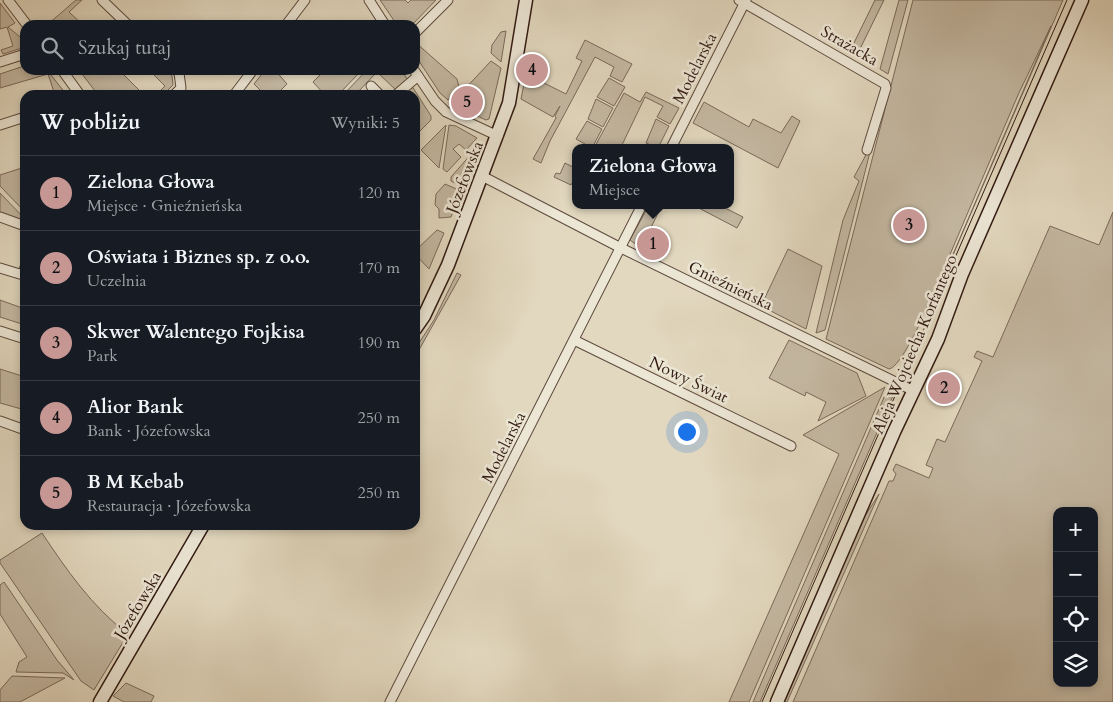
<!DOCTYPE html>
<html lang="pl">
<meta charset="utf-8">
<style>
:root{--surface:#171b24;--page:#20242c;--text:#f1f3f6;--muted:#9ea1a6;--line:#363941;--accent:#c59692}
body{margin:0;font-family:Cardo,serif;background:var(--page);color:var(--text)}
.controls{position:absolute;right:15px;bottom:15px;display:grid;overflow:hidden;border-radius:10px;box-shadow:0 2px 8px #0003}
.controls button{width:45px;height:45px;display:grid;place-items:center;padding:0;border:0;border-bottom:1px solid var(--line);background:var(--surface);color:var(--text);font:25px sans-serif}
.you{position:absolute;left:686px;top:431px;width:18px;height:18px;margin:-12px;border:4px solid #fff;border-radius:50%;background:#1a73e8;box-shadow:0 0 0 8px #1a73e833}
.badge{display:grid;place-items:center;width:32px;height:32px;border-radius:50%;background:var(--accent);color:#111;font-size:16px;font-weight:700}
.pin{position:absolute;translate:-50% -50%;border:2px solid #fff;box-shadow:0 1px 5px #0006}
.popup{position:absolute;left:572px;top:144px;width:162px;height:65px;box-sizing:border-box;display:grid;place-content:center;border-radius:10px;background:var(--surface);filter:drop-shadow(0 1px 4px #0005);font-size:16px;white-space:nowrap;color:var(--muted)}
.popup b{font-size:19px;color:var(--text)}
.popup::after{content:'';position:absolute;left:50%;top:100%;margin-left:-10px;border:10px solid transparent;border-top-color:var(--surface)}
.list{margin:0;padding:0;list-style:none}
h2{display:flex;justify-content:space-between;align-items:center;height:65px;margin:0;padding:0 20px;font-size:21px}
h2 small{font-size:16px;font-weight:400;color:var(--muted)}
.list li{display:grid;grid-template-columns:32px 1fr auto;gap:15px;align-items:center;box-sizing:border-box;height:75px;padding:0 20px;border-top:1px solid var(--line)}
.list b{display:block;font-size:19px;white-space:nowrap}
.list p{margin:0;font-size:16px;white-space:nowrap;color:var(--muted)}
.list em{font-size:16px;font-style:normal;color:var(--muted)}
.icon{flex:none;width:28px;height:28px;fill:none;stroke:currentColor;stroke-width:2;stroke-linecap:round;stroke-linejoin:round}
.map{position:relative;flex:none;width:1113px;height:702px;overflow:hidden}
.search{position:absolute;background:var(--surface);box-shadow:0 2px 8px #0003;left:20px;top:20px;width:400px;height:55px;display:flex;align-items:center;gap:12px;box-sizing:border-box;padding:0 18px;border-radius:15px;color:var(--muted);font-size:19px}
.panel{position:absolute;background:var(--surface);box-shadow:0 2px 8px #0003;left:20px;top:90px;width:400px;height:440px;border-radius:15px}
.map>svg:first-child{display:block}
.green{fill:#c4b8a2;stroke:#7a695a;fill-rule:evenodd}
.lines{fill:none;stroke-linecap:round;stroke-linejoin:round}
.street-casing{stroke:#5d4a3d;stroke-width:11}
.secondary-casing{stroke:#311a12;stroke-width:15}
.street{stroke:#ece6d5;stroke-width:9}
.secondary{stroke:#ece6d5;stroke-width:12}
.tram{stroke:#311a12;stroke-width:1}
.labels{text-anchor:middle;stroke-width:5;stroke-linejoin:round;paint-order:stroke}
.street-label{font-size:16px;fill:#311a12;stroke:#ece6d5}
</style>
<div class="map">
<svg width="1113" height="702" viewBox="0 0 1113 702">
<rect width="100%" height="100%" fill="#e2d8bf"/>
<filter id="stains"><feTurbulence type="fractalNoise" baseFrequency=".004" numOctaves="4"/><feColorMatrix values="0 0 0 0 .2 0 0 0 0 .09 0 0 0 0 .02 0 0 0 .5 -.17"/></filter>
<radialGradient id="worn" r=".72"><stop offset=".6" stop-color="#630" stop-opacity="0"/><stop offset="1" stop-color="#630" stop-opacity=".3"/></radialGradient>
<!-- green -->
<g class="green">
<polygon points="76,0 82,0 69,12 83,25 47,25"/>
<polygon points="380,0 405,0 408,3 411,0 436,0 412,25 397,25"/>
<polygon points="875,0 884,0 858,53 851,49"/>
<polygon points="899,0 908,0 888,74 880,69"/>
<path d="M913,0h150l-132,306 -3,-1c-5,12 -27,62 -39,64l-63,-30zM1051,26l-112,261 -8,12 87,-204z"/>
<polygon points="0,3 15,23 8,27 25,41 25,47 3,54 1,50 13,46 7,27 0,29"/>
<polygon points="506,31 501,62 491,53 492,45 501,32"/>
<polygon points="585,40 632,64 622,82 610,76 614,67 595,57 550,141 541,163 533,159 556,118 555,116 560,106 553,117 521,99 526,74 566,94 582,61 576,58"/>
<polygon points="415,42 457,79 459,87 448,100 440,93 415,55"/>
<polygon points="25,58 25,70 47,70 66,94 55,95 48,74 0,88 0,74 24,66 22,59"/>
<polygon points="491,61 501,68 489,119 486,120 473,114 476,109 471,106 473,101 465,97 462,102 462,92"/>
<polygon points="79,70 119,70 144,95 98,95"/>
<polygon points="153,70 167,70 172,76 173,85 163,95 156,95 165,86 151,72"/>
<polygon points="265,70 275,70 287,84 276,95 265,95 254,84"/>
<polygon points="331,70 362,70 338,95 325,95 313,82 323,72 326,74"/>
<polygon points="367,70 401,70 408,80 397,91 377,72 355,95 343,95"/>
<polygon points="609,78 625,87 614,106 597,97"/>
<polygon points="410,83 431,116 431,120 415,136 415,95 400,95"/>
<polygon points="646,92 679,108 670,124 657,117 663,106 645,97 622,145 619,148 594,148 624,93 640,102"/>
<polygon points="596,99 613,108 603,127 588,119"/>
<polygon points="704,102 749,127 753,119 781,133 792,116 800,121 778,168 693,123"/>
<polygon points="656,119 669,126 658,148 646,143"/>
<polygon points="587,121 602,129 592,148 576,139"/>
<polygon points="446,125 439,168 421,150"/>
<polygon points="449,125 456,126 477,138 466,150 459,144 453,149 461,157 447,172 443,169"/>
<polygon points="868,151 870,152 825,330 816,333 843,220 859,181 854,177"/>
<polygon points="473,152 476,154 463,187 451,181 451,177"/>
<polygon points="565,163 575,168 575,178 571,185 554,177 556,173 560,174"/>
<polygon points="25,167 25,212 0,186 0,175"/>
<polygon points="445,184 461,191 451,217 439,218 439,209 435,205 436,194"/>
<polygon points="0,193 25,219 25,224 0,215"/>
<polygon points="649,205 660,209 641,248 630,240"/>
<polygon points="719,205 743,217 737,228 695,206"/>
<path d="M1113,212v490h-320l96,-221h4l3,-7 -3,-4 3,-6 33,14 4,-10 -7,-3 11,-26 8,3 37,-81 -8,-4 3,-6 16,6 57,-131 49,19zM1057,511h37v172h-37z"/>
<polygon points="437,230 444,233 429,269 415,254 415,251"/>
<polygon points="788,249 822,266 806,329 761,306"/>
<polygon points="457,273 461,275 415,357 415,349 434,320"/>
<polygon points="0,300 25,309 25,325 0,317"/>
<polygon points="789,340 857,373 866,396 818,421 826,402 806,392 805,396 769,378"/>
<polygon points="0,369 25,377 25,410 0,403"/>
<polygon points="885,387 749,702 729,702 839,454 803,435"/>
<polygon points="888,388 895,391 760,702 753,702"/>
<polygon points="879,494 787,702 784,702 860,524"/>
<path d="M42,533c24,36 50,74 86,101l-34,56 -13,-9 -81,-118v-3z"/>
<polygon points="4,582 57,660 74,680 63,673 16,672 19,662 27,657 0,614 0,585"/>
<polygon points="12,676 65,678 20,702 0,702 0,690"/>
<polygon points="126,683 154,696 151,702 124,702 113,696"/>
</g>
<g class="lines">
<!-- street casing -->
<g class="street-casing">
<g id="street">
<polyline points="8,0 27,25"/>
<polyline points="102,0 128,25"/>
<polyline points="369,0 385,25"/>
<polyline points="739,0 885,84 886,88 867,150"/>
<polyline points="286,25 305,0"/>
<polyline points="415,33 448,0"/>
<polyline points="0,62 25,54"/>
<polyline points="62,70 80,95"/>
<polyline points="414,70 435,101 446,112 498,136"/>
<polyline points="371,86 380,95"/>
<polyline points="174,95 181,88 179,73 176,70"/>
<polyline points="234,95 253,70"/>
<polyline points="396,95 418,76"/>
<polyline points="0,125 25,117"/>
<polyline points="671,148 746,0"/>
<polyline points="482,176 621,248 914,391"/>
<polyline points="0,217 25,226"/>
<polyline points="0,268 23,275 25,267"/>
<polyline points="0,331 25,339"/>
<polyline points="574,340 791,446"/>
<polyline points="0,421 25,430"/>
<polyline points="390,702 642,205"/>
</g>
</g>
<!-- secondary casing -->
<g class="secondary-casing">
<g id="secondary">
<polyline points="415,329 424,316 448,265 509,103 526,0"/>
<polyline points="100,702 203,525"/>
<polyline points="777,702 894,432 938,339 962,274 1082,0"/>
</g>
</g>
<!-- street -->
<use href="#street" class="street"/>
<!-- secondary -->
<use href="#secondary" class="secondary"/>
<!-- tram -->
<polyline class="tram" points="762,702 1067,0"/>
</g>
<g class="labels">
<!-- street labels -->
<g class="street-label">
<text transform="translate(850 45) rotate(30)" y="6">Strażacka</text>
<text transform="translate(694 68) rotate(-63)" y="6">Modelarska</text>
<text transform="translate(464 177) rotate(-69)" y="6">Józefowska</text>
<text transform="translate(731 285) rotate(26)" y="6">Gnieźnieńska</text>
<text transform="translate(914 344) rotate(-67)" y="6">Aleja Wojciecha Korfantego</text>
<text transform="translate(689 379) rotate(26)" y="6">Nowy Świat</text>
<text transform="translate(503 447) rotate(-63)" y="6">Modelarska</text>
<text transform="translate(137 605) rotate(-59)" y="6">Józefowska</text>
</g>
</g>
<rect width="100%" height="100%" filter="url(#stains)"/>
<rect width="100%" height="100%" fill="url(#worn)"/>
</svg>
<div class="controls">
<button>+</button>
<button>−</button>
<button><svg class="icon" aria-label="locate" viewBox="0 0 24 24"><circle cx="12" cy="12" r="6"/><path d="M12 2v4M12 18v4M2 12h4M18 12h4"/></svg></button>
<button><svg class="icon" aria-label="layers" viewBox="0 0 24 24"><path d="M12 4l9 5-9 5-9-5zM3 14l9 5 9-5"/></svg></button>
</div>
<div class="you"></div>
<div class="pin badge" style="left:653px;top:244px">1</div>
<div class="popup"><b>Zielona Głowa</b>Miejsce</div>
<div class="pin badge" style="left:944px;top:388px">2</div>
<div class="pin badge" style="left:909px;top:225px">3</div>
<div class="pin badge" style="left:532px;top:70px">4</div>
<div class="pin badge" style="left:467px;top:102px">5</div>
<div class="search"><svg class="icon" aria-label="search" viewBox="0 0 24 24"><circle cx="10" cy="10" r="6"/><path d="M15 15l6 6"/></svg>Szukaj tutaj</div>
<section class="panel">
<h2>W pobliżu<small>Wyniki: 5</small></h2>
<ul class="list">
<li><span class="badge">1</span><div><b>Zielona Głowa</b><p>Miejsce · Gnieźnieńska</p></div><em>120 m</em></li>
<li><span class="badge">2</span><div><b>Oświata i Biznes sp. z o.o.</b><p>Uczelnia</p></div><em>170 m</em></li>
<li><span class="badge">3</span><div><b>Skwer Walentego Fojkisa</b><p>Park</p></div><em>190 m</em></li>
<li><span class="badge">4</span><div><b>Alior Bank</b><p>Bank · Józefowska</p></div><em>250 m</em></li>
<li><span class="badge">5</span><div><b>B M Kebab</b><p>Restauracja · Józefowska</p></div><em>250 m</em></li>
</ul>
</section>
</div>
